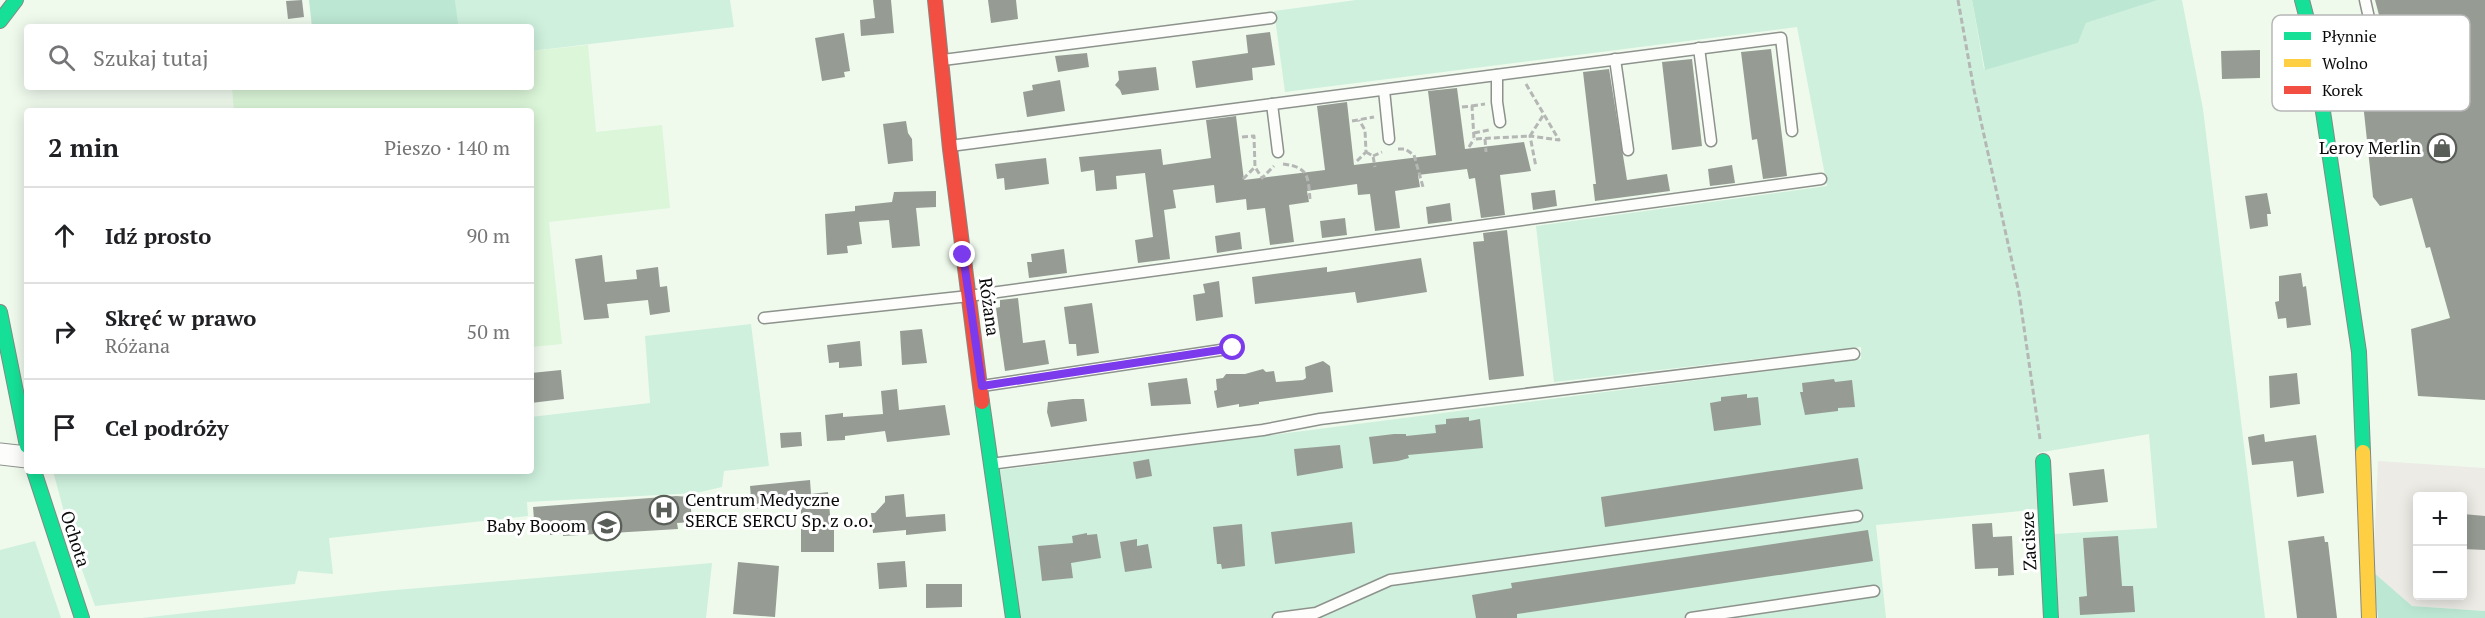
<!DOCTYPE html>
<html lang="pl">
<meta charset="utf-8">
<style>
:root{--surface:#fff;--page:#f2f2f2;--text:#202124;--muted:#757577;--line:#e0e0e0}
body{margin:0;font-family:"PT Serif",serif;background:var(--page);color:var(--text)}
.controls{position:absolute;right:18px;bottom:18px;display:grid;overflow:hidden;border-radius:6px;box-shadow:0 3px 15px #0003}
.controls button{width:54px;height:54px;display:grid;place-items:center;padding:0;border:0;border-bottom:2px solid var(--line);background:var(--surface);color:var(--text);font:30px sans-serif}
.stop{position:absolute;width:18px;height:18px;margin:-14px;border:4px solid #7c3aed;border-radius:50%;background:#fff}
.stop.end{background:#7c3aed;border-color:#fff;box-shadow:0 2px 6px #0008}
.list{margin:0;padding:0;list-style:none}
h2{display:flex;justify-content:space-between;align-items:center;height:78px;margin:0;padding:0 24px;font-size:26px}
h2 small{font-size:20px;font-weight:400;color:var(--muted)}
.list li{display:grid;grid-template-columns:39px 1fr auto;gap:18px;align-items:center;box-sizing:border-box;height:96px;padding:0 24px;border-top:2px solid var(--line)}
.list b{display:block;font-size:22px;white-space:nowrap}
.list p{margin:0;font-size:20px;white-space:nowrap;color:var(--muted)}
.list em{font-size:20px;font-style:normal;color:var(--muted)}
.icon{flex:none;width:33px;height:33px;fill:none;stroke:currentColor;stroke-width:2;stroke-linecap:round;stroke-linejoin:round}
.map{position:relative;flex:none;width:2485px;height:618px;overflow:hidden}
.search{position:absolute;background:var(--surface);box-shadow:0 3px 15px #0003;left:24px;top:24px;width:510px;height:66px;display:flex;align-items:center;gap:15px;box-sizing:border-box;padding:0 21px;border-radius:6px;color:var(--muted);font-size:22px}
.panel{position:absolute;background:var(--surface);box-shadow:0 3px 15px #0003;left:24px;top:108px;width:510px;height:366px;border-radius:6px}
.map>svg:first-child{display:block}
.industrial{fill:#ecebe5;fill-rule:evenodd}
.farmland{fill:#dbf6d9}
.green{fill:#cef0dd}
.forest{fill:#bce7d3}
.building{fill:#969c94}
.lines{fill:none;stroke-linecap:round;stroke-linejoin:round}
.lane-casing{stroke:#8d928c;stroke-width:13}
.street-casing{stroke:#8d928c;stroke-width:23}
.fast-casing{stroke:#848983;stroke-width:16}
.slow-casing{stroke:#848983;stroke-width:16}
.jam-casing{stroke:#848983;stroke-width:16}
.path{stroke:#b5b7b5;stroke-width:3;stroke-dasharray:6 3;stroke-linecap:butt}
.lane{stroke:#fdfefc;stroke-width:10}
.street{stroke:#fdfefc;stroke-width:21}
.fast{stroke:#16e098;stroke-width:14}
.slow{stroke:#ffcf43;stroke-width:14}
.jam{stroke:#f24e42;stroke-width:14}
.route{stroke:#7c3aed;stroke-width:8}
.labels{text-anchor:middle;stroke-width:6;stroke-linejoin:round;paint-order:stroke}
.poi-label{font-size:18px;fill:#0a0a0a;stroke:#fff;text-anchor:end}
.street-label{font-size:18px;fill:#0a0a0a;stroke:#fff}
.key{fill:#fff;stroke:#b6b6b6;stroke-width:1.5}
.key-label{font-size:16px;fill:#0a0a0a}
</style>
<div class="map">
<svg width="2485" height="618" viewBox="0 0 2485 618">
<rect width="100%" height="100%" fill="#effaed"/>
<!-- industrial -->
<path class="industrial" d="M2378,461l107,7v143l-73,-5 -39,-34zM2418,496h44v100h-44z"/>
<!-- farmland -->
<polygon class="farmland" points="588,45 596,132 662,125 670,208 549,222 562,344 531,347 531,111 234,111 232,87 531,87 531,51"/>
<!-- green -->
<g class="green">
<polygon points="455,0 730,0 734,27 531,51 531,27 432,27 457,24"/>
<polygon points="1356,0 1972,0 1984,69 2078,43 2086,23 2158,0 2182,0 2203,109 2265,618 2059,618 2054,534 2157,528 2149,434 2037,453 2041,509 1876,525 1886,618 1021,618 1000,470 1861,359 1861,347 1554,382 1536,226 1827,186 1797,27 1285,92 1274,11"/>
<polygon points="751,324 769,466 724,471 722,487 696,493 527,502 528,516 329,538 333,574 298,571 295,584 95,606 73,545 53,471 531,471 531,417 650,403 645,336"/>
<polygon points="35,541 61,618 0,618 0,550"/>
<polygon points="712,563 706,618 141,618 384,591"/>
</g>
<!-- forest -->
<g class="forest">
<polygon points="309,0 455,0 458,24 432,27 312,27"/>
<polygon points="1972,0 2158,0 2086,23 2078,43 1985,70"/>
<polygon points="2373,572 2412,606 2485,611 2485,618 2378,618"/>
</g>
<!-- building -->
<g class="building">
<polygon points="302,0 304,17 288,19 286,1"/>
<polygon points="873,0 891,0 894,33 861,36 860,20 875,18"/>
<polygon points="988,0 1016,0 1018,19 991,23"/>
<polygon points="2375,0 2485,0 2485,400 2418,396 2411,329 2450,318 2430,247 2426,248 2412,198 2380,206 2373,197 2356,37 2383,30"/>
<polygon points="1270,32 1275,65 1252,68 1253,80 1196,88 1192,61 1248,53 1246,35"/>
<polygon points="844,33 850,71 844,72 845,77 822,81 815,38"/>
<polygon points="1771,49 1787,176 1763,179 1757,139 1752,140 1741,52"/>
<polygon points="2260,50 2260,78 2222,79 2221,51"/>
<polygon points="1087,53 1089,67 1058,72 1055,56"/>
<polygon points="1692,59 1702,146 1672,150 1662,62"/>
<polygon points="1156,67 1159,90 1122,95 1120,90 1115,85 1119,80 1118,71"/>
<polygon points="1609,69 1627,180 1667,174 1670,191 1595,201 1593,184 1596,184 1583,72"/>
<polygon points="1060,80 1065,111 1027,117 1023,92 1033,90 1032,85"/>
<polygon points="1457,88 1465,149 1524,142 1531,171 1500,175 1505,215 1481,218 1475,178 1469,179 1467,169 1418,175 1420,187 1395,191 1400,228 1375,231 1370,194 1358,195 1357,184 1307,191 1309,202 1289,205 1294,242 1270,245 1265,208 1247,210 1246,199 1216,203 1214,185 1173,190 1176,208 1164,210 1170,259 1138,263 1135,240 1153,237 1145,173 1116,176 1117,189 1096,191 1094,170 1081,172 1079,157 1161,149 1163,165 1211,158 1206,120 1236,116 1244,180 1325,170 1317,106 1347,102 1354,165 1436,155 1428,91"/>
<polygon points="906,121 908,133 912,139 913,161 888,164 883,124"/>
<polygon points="1046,158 1049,184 1005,190 1004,178 997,179 995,164"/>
<polygon points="1732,165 1735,183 1710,186 1708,169"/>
<polygon points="1555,190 1557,206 1533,210 1531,193"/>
<polygon points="936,191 936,207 916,208 920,246 892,248 889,220 859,222 862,244 847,246 848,253 827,255 825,214 855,211 855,206 892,202 894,192"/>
<polygon points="2267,193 2271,214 2267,214 2268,226 2250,229 2245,196"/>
<polygon points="1450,203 1452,221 1428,224 1426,207"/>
<polygon points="1345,218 1347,235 1322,238 1320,221"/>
<polygon points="1507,230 1524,376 1489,380 1473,242 1484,241 1483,233"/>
<polygon points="1240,232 1242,249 1217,253 1215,236"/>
<polygon points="1064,249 1067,273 1029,278 1027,262 1032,262 1031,254"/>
<polygon points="602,255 605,282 637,279 636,270 658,267 660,287 667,286 670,312 650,315 648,300 607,304 609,318 584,320 575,259"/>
<polygon points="1421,258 1427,292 1357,303 1355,292 1255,304 1252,277 1327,267 1327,272"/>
<polygon points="2301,273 2303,287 2306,286 2311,325 2287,328 2286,318 2278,319 2275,302 2279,301 2279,276"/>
<polygon points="1219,281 1223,317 1196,321 1193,295 1205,293 1203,284"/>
<polygon points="1018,298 1023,343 1045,340 1049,364 1005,371 996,308 1000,307 1000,300"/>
<polygon points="1092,303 1099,353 1077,356 1076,344 1069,344 1064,307"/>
<polygon points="922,329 927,363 902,365 900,331"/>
<polygon points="860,341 862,366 839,368 839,362 829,363 827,345"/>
<polygon points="1323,361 1330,366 1333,392 1259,402 1259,404 1239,407 1239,404 1217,408 1214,391 1217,390 1216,379 1223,378 1226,374 1245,374 1263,369 1266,372 1274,371 1276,382 1303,380 1306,378 1305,367"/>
<polygon points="561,370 564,399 531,403 531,373"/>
<polygon points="2297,373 2300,404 2270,408 2269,376"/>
<polygon points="1187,378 1191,404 1151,406 1148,383"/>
<polygon points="1834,379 1835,382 1852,380 1855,407 1838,408 1838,411 1805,415 1800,392 1803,392 1802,383"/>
<polygon points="897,389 899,410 945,405 950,435 887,442 885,431 845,436 845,440 827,441 825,415 843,413 843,417 883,414 881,391"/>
<polygon points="1747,394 1747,398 1758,397 1761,425 1714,431 1710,403 1721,401 1721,397"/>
<polygon points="1073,399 1084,399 1087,421 1051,427 1047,412 1048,402"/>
<polygon points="1469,417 1469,421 1480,419 1483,448 1408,455 1409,458 1398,461 1373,464 1369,437 1394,434 1406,434 1406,436 1436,433 1435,425 1446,424 1446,419"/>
<polygon points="801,432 802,446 781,448 780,433"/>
<polygon points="2264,434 2265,442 2316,435 2324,493 2297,497 2293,461 2252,465 2248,437"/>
<polygon points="1340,445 1343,468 1297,476 1294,449"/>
<polygon points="1858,458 1863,489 1605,527 1601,497"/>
<polygon points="1149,459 1152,476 1136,479 1133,462"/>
<polygon points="2104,469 2108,502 2073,506 2069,473"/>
<polygon points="810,480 811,494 828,492 831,526 834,526 834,552 801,552 801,504 752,509 750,486"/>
<polygon points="904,494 906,517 945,514 946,531 906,535 906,530 873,533 871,513 875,513 885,502 885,496"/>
<polygon points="676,496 690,497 692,522 677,523 678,529 563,536 563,533 550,535 550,531 535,532 533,507"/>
<polygon points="2463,514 2485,516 2485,550 2463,549"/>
<polygon points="1352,522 1355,553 1275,564 1271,532"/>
<polygon points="1992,523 1993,537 2012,536 2014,575 1998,576 1998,568 1975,569 1972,524"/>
<polygon points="1242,524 1245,566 1222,569 1221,564 1217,564 1213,527"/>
<polygon points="1868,530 1873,561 1517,614 1517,618 1476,618 1472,595 1512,588 1511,583"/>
<polygon points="1087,533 1087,535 1097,534 1101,558 1071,563 1073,578 1042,581 1038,546 1073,543 1072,536"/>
<polygon points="2118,536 2122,586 2133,586 2135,612 2080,615 2079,597 2087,596 2083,538"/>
<polygon points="2324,536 2325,542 2328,542 2337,618 2297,618 2288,541"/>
<polygon points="1137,539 1137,546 1148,544 1152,568 1125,572 1120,542"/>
<polygon points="905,561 907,587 879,589 877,563"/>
<polygon points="738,562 779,566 775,617 733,614"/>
<polygon points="926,584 962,584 962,607 926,608"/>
</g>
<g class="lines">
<!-- lane casing -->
<g class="lane-casing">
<g id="lane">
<polyline points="2365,0 2371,27"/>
<polyline points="1699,48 1711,141"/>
<polyline points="1615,59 1628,150"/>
<polyline points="943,60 1271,18"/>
<polyline points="1497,75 1497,102 1500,122"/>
<polyline points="1384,90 1389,139"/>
<polyline points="1272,104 1278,152"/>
<polyline points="950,146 1781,38 1792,131"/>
<polyline points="764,318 969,296 1821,179"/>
<polyline points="982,386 1234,348"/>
<polyline points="990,464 1263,430 1320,419 1854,354"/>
<polyline points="1278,618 1316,613 1390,580 1857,516"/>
<polyline points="1691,618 1874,591"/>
</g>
</g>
<!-- street casing -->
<g class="street-casing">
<polyline id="street" points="0,454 27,457"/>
</g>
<!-- fast casing -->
<g class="fast-casing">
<g id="fast">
<polyline points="2302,0 2312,38 2359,352 2363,452"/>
<polyline points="0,21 16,0"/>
<polyline points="0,312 27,446"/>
<polyline points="982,402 1013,618"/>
<polyline points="2043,461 2051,618"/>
<polyline points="34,471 82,618"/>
</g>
</g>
<!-- slow casing -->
<g class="slow-casing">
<polyline id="slow" points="2363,452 2369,618"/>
</g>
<!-- jam casing -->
<g class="jam-casing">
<polyline id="jam" points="935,0 950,149 982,402"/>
</g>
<!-- path -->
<g class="path">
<polyline points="1958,0 1974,90 2019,293 2040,439"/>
<polyline points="1526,84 1559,140 1530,136 1536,167"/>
<polyline points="1472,106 1485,104"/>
<polyline points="1462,107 1472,106 1474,139 1530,136 1544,114"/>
<polyline points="1352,121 1374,117"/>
<polyline points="1474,133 1489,130"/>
<polyline points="1242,137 1254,136 1255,167 1262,178 1274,166"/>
<polyline points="1485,139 1486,152"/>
<polyline points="1469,147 1474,139"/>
<polyline points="1398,149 1405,149 1414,155 1423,187"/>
<polyline points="1366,152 1373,156 1375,167"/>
<polyline points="1373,156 1382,152"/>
<polyline points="1357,161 1366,152 1365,130 1359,120"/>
<path d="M1283,164c26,3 25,13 27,35"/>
<polyline points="1243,179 1255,167"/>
</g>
<!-- lane -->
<use href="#lane" class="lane"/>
<!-- street -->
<use href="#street" class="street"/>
<!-- fast -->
<use href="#fast" class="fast"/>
<!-- slow -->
<use href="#slow" class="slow"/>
<!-- jam -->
<use href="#jam" class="jam"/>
</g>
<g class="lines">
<!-- route -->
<polyline class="route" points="963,255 982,386 1233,348"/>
</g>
<!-- icons -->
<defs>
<g id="shop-ring" transform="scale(1.5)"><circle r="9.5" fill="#fff" stroke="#5a5e59" stroke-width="1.5"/><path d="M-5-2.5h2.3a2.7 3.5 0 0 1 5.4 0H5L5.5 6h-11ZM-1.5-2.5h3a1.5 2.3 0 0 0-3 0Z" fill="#5a5e59"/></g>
<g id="hospital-ring" transform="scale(1.5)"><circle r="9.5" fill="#fff" stroke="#5a5e59" stroke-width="1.5"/><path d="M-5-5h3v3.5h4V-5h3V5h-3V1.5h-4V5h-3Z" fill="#5a5e59"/></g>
<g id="school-ring" transform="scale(1.5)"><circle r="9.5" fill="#fff" stroke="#5a5e59" stroke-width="1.5"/><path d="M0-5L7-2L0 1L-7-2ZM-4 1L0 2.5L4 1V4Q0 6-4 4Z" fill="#5a5e59"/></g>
</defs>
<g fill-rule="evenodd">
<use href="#shop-ring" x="2442" y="148"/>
<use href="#hospital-ring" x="664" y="510"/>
<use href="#school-ring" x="607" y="526"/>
</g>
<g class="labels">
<!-- poi labels -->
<g class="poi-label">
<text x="2421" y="154">Leroy Merlin</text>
<text x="685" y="506" text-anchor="start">Centrum Medyczne<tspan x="685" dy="21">SERCE SERCU Sp. z o.o.</tspan></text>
<text x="586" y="532">Baby Booom</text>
</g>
<!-- street labels -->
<g class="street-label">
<text transform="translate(989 307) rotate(82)" y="6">Różana</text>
<text transform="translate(75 539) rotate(72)" y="6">Ochota</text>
<text transform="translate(2029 541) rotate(-93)" y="6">Zacisze</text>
</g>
</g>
<!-- legend -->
<rect x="2272" y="15" width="198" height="96" rx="9" class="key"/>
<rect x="2284" y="32" width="27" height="8" fill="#16e098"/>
<rect x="2284" y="59" width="27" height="8" fill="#ffcf43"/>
<rect x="2284" y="86" width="27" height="8" fill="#f24e42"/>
<g class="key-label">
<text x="2322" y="42">Płynnie</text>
<text x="2322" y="69">Wolno</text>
<text x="2322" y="96">Korek</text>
</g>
</svg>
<div class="controls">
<button>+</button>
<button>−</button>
</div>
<div class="stop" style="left:1233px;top:348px"></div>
<div class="stop end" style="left:963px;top:255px"></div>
<div class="search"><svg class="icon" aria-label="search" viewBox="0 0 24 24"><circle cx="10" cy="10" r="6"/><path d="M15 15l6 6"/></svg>Szukaj tutaj</div>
<section class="panel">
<h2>2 min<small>Pieszo · 140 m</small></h2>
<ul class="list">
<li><svg class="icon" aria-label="ahead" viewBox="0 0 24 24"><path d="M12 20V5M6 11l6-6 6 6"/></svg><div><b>Idź prosto</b></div><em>90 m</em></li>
<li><svg class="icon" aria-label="right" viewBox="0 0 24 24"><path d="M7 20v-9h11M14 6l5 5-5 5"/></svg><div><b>Skręć w prawo</b><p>Różana</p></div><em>50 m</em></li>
<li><svg class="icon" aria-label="arrive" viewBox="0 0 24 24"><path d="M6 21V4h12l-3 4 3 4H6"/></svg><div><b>Cel podróży</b></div></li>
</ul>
</section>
</div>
